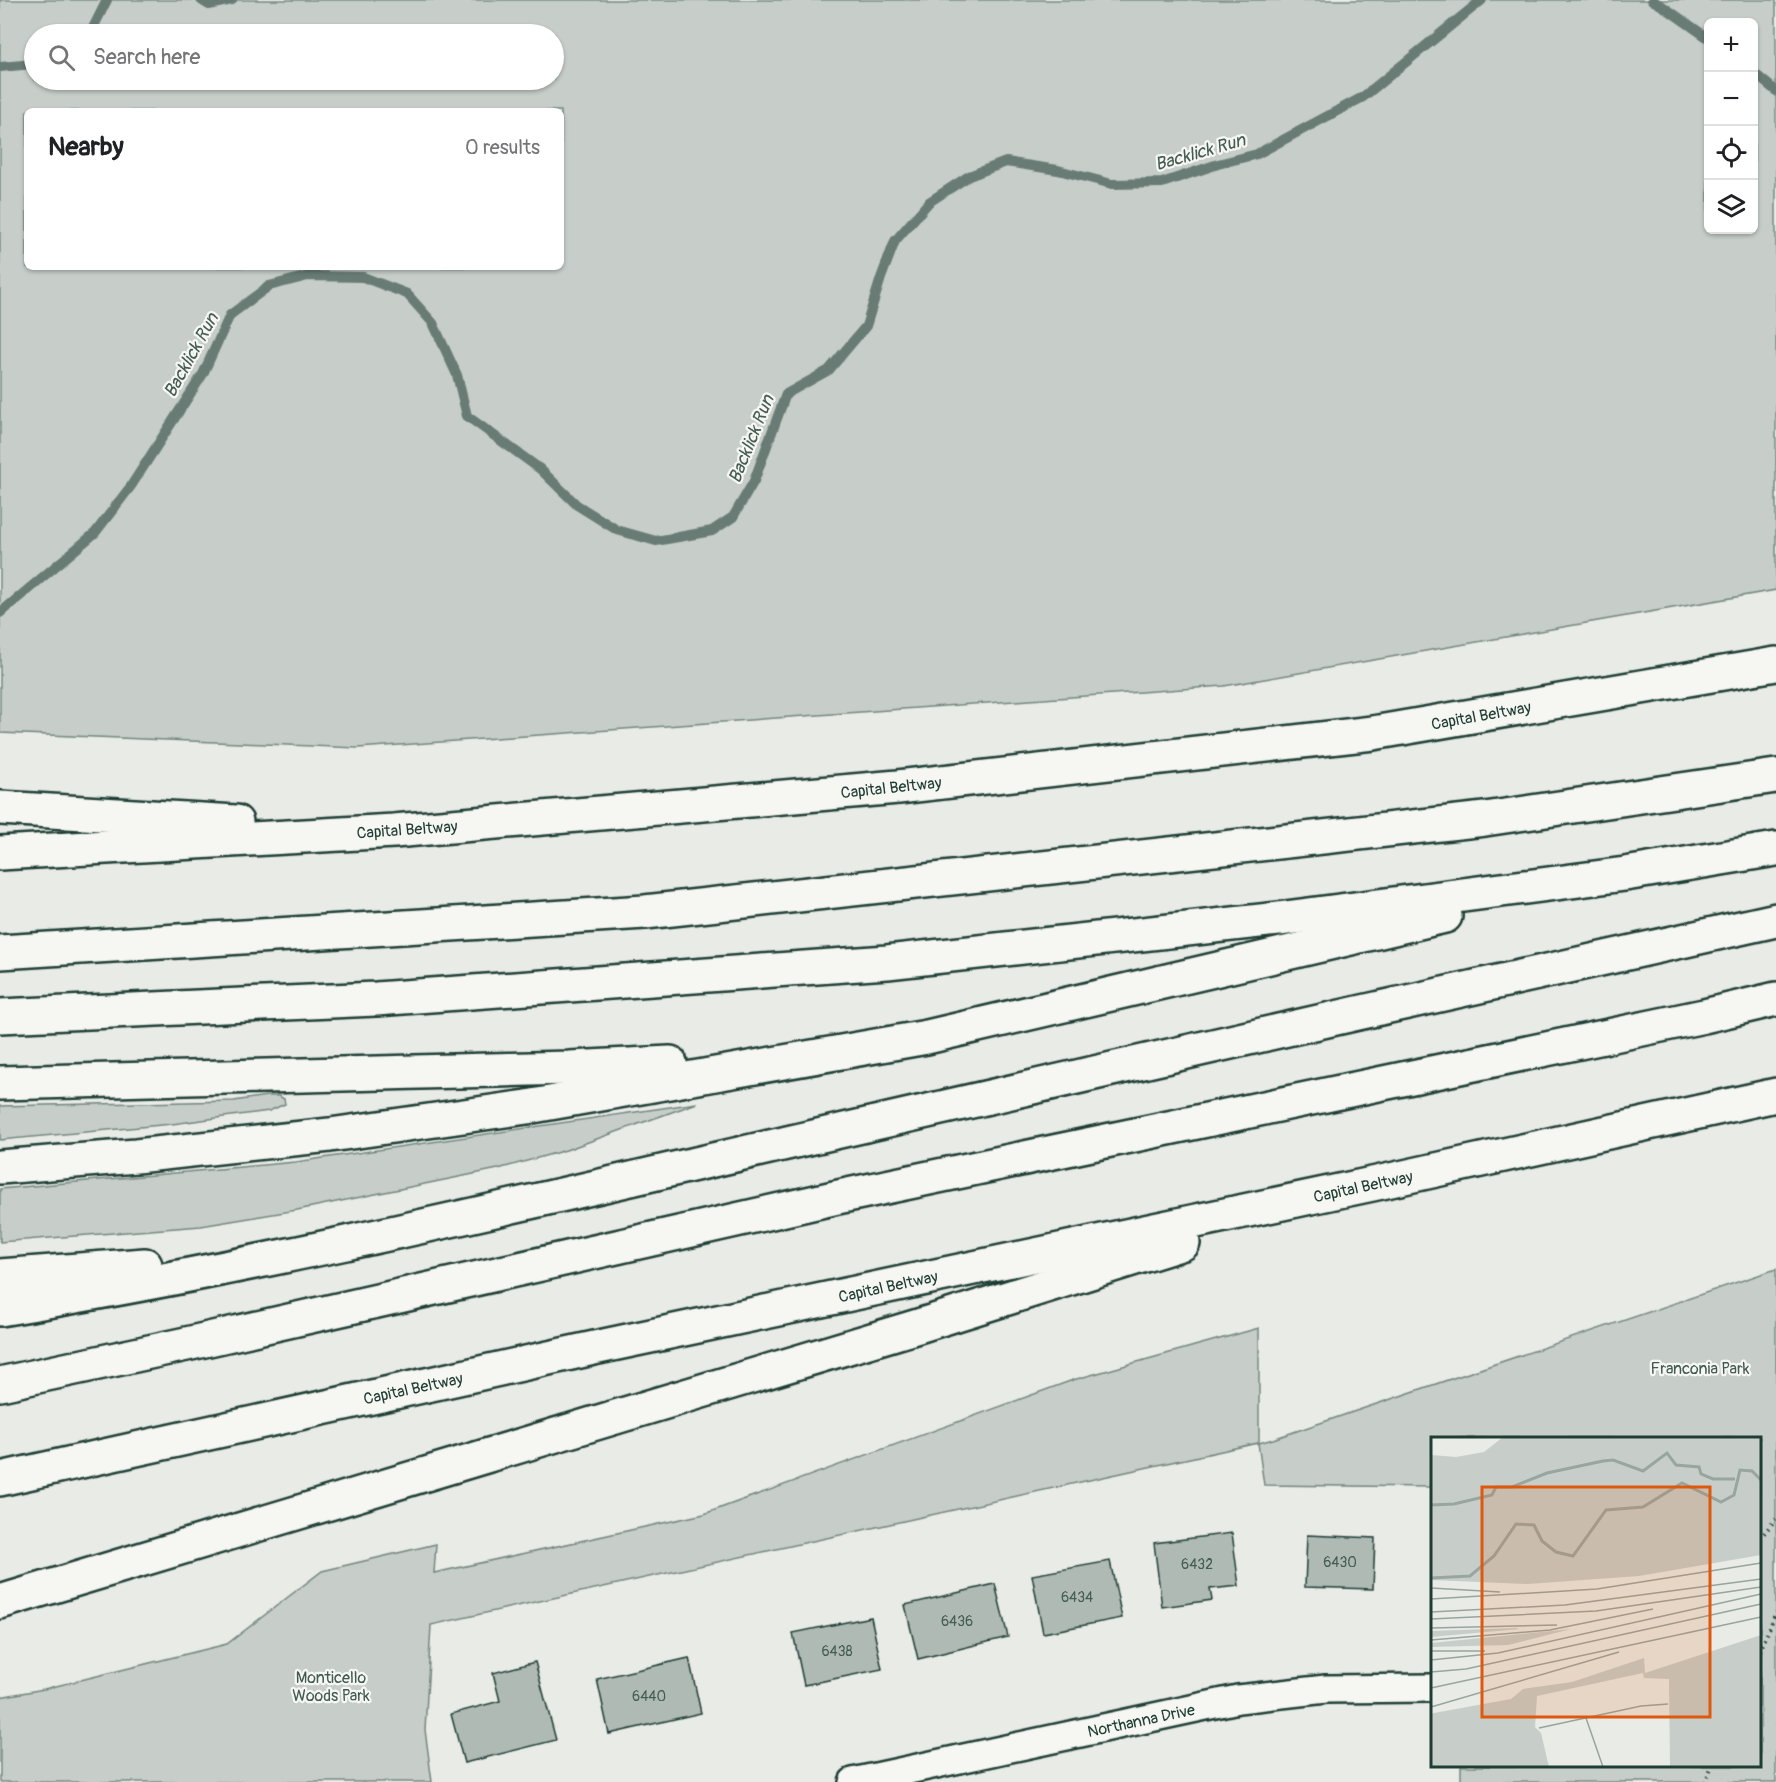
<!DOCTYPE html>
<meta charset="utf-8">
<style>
:root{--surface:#fff;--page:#f2f2f2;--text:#202124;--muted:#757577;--line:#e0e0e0}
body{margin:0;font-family:Pangolin,sans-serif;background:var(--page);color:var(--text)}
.controls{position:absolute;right:18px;top:18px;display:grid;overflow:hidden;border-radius:9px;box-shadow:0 2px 4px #0004}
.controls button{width:54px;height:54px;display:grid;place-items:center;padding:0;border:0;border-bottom:2px solid var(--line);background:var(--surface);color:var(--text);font:30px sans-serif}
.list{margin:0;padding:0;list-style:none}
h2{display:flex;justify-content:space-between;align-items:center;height:78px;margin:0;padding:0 24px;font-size:26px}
h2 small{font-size:20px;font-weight:400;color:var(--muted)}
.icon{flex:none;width:33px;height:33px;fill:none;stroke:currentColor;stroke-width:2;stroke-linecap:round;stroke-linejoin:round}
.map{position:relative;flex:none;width:1776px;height:1782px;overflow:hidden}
.search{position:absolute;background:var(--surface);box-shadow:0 2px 4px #0004;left:24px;top:24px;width:540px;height:66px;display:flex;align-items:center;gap:15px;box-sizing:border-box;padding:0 21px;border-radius:33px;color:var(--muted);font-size:22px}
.panel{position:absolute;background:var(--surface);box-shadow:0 2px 4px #0004;left:24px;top:108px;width:540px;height:162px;border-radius:9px}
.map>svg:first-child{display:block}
.green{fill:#c7cec9;stroke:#73867e;stroke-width:1.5;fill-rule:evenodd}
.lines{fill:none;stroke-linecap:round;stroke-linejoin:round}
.stream{stroke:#687c75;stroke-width:10}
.building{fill:#b0bab5;stroke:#1f3d34;stroke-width:1.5}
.street-casing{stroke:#1f3d34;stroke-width:32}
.highway-casing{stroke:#1f3d34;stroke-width:38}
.path{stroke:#1f3d34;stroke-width:4;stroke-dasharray:1.5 4.5;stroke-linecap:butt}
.street{stroke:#f6f6f2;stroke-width:27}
.highway{stroke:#f6f6f2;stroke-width:33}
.labels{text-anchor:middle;stroke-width:4.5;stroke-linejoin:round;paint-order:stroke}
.number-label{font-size:14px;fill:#435c54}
.street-label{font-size:16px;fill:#1f3d34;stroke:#f6f6f2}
.park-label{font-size:16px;fill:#415a52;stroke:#f6f6f2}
.water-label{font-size:18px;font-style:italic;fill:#445c54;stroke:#f6f6f2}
.inset-river{fill:none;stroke:#99a6a0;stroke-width:3}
.inset-road{fill:none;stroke:#98a59f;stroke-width:1.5}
.view{fill:#de580e;fill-opacity:0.15;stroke:#de580e;stroke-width:3}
.inset-edge{fill:none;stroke:#1f3d34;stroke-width:3}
</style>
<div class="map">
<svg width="1776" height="1782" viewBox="0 0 1776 1782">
<rect width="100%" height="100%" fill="#e9ebe7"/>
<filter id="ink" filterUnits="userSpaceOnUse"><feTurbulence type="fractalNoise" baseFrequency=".0167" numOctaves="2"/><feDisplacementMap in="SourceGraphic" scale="12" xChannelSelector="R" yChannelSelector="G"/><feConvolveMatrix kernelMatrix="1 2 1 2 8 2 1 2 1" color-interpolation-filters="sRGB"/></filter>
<g filter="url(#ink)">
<!-- green -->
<g class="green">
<path d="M0,0h1776v590l-552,96 -866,62 -358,-15zM1754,22v208h-46v-208zM554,34v46h-520v-46zM27,111h534v156h-534z"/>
<polygon points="267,1096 279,1096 284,1099 285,1104 269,1111 172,1124 0,1140 0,1106 234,1101"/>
<polygon points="697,1103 566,1150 498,1169 297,1210 201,1226 0,1242 0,1189 296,1162"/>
<polygon points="1776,1269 1776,1782 1461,1782 1461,1766 1760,1766 1760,1438 1432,1438 1432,1487 1264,1485 1258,1443 431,1625 425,1730 432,1782 0,1782 0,1697 44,1689 227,1644 322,1571 436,1544 434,1573 704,1514 1073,1380 1259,1328 1259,1443 1273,1439"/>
</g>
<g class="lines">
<!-- stream -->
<g class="stream">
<polyline points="201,0 209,5 232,0"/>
<polyline points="1652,0 1664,7 1708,38"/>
<polyline points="90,34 107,0"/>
<polyline points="0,67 34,64"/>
<polyline points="1754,73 1776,91"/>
<polyline points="0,613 95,533 131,486 203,374 230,315 269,286 308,276 363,277 407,294 433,323 457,375 467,416 540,469 577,505 617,530 656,541 712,531 733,517 754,481 786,394 829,370 866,326 881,278 895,241 929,202 969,176 1006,162 1058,170 1112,184 1162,183 1218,164 1257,154 1363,97 1482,0"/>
</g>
</g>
<!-- building -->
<g class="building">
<polygon points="1232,1533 1239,1586 1210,1589 1212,1600 1162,1607 1154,1543"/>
<polygon points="1307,1535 1375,1538 1373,1589 1305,1587"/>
<polygon points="1110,1561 1122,1618 1043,1633 1032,1575"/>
<polygon points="995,1584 1008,1637 918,1659 905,1605"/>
<polygon points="871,1617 882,1669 804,1685 793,1633"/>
<polygon points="689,1658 701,1713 609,1734 597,1679"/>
<polygon points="535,1662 556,1740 464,1763 451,1714 500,1701 493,1673"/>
</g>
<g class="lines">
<!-- street casing -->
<g class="street-casing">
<polyline id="street" points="853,1782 1238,1699 1326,1689 1432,1688"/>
</g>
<!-- highway casing -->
<g class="highway-casing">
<g id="highway">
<polyline points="0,808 236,822"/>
<polyline points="0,853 394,831 898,787 1373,733 1776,664"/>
<polyline points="0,952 645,912 1485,819 1776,776"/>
<polyline points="0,1016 376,999 887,962 1279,919 1625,874 1776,849"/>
<polyline points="0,1083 569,1068 670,1063"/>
<polyline points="0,1167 136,1156 330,1135 527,1107 927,1037 1445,916"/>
<polyline points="0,1276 145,1265"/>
<path d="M0,1309c264,-43 526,-106 787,-166 329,-75 659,-151 989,-223"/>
<polyline points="0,1384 191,1343 838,1197 1704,1016 1776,999"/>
<polyline points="0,1479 594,1348 1377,1183 1776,1095"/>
<polyline points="0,1602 915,1327 1183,1243"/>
</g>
</g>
<!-- path -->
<g class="path">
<polyline points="1760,1538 1776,1519"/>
<polyline points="1760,1651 1776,1612"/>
<polyline points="1705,1782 1712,1766"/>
</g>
<!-- street -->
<use href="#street" class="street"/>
<!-- highway -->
<use href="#highway" class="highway"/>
</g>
</g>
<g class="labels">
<!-- number labels -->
<g class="number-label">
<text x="1340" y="1567">6430</text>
<text x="1197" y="1569">6432</text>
<text x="1077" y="1602">6434</text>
<text x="957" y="1626">6436</text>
<text x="837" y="1656">6438</text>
<text x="649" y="1701">6440</text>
</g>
<!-- street labels -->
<g class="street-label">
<text transform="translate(1481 715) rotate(-10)" y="6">Capital Beltway</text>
<text transform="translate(891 787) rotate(-6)" y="6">Capital Beltway</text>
<text transform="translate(407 829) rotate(-4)" y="6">Capital Beltway</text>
<text transform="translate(1363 1186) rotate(-12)" y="6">Capital Beltway</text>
<text transform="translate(888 1286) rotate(-12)" y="6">Capital Beltway</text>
<text transform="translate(413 1388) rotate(-12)" y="6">Capital Beltway</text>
<text transform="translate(1141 1720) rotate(-12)" y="6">Northanna Drive</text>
</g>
<!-- park labels -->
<g class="park-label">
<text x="1700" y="1374">Franconia Park</text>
<text x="331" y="1683">Monticello<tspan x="331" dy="18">Woods Park</tspan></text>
</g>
<!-- water labels -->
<g class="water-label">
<text transform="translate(1200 152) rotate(-16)" y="6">Backlick Run</text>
<text transform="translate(191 355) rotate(-61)" y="6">Backlick Run</text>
<text transform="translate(751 439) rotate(-68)" y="6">Backlick Run</text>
</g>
</g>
<!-- overview -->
<g transform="translate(1431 1437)">
<rect width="330" height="330" fill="#e9ebe7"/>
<path d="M72,0h258v118l-122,21 -111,8 -97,-4v-125l25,2 28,-5zM85,191l3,1 -88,8v-6zM140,192l-63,16 -77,2v-4zM330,198v132h-91l-1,-88 -25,-1 -1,-5 -106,23 -2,31 6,6 8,34h-118v-53l3,-1 77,-14 12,-10 49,-7 72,-24 1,15z" fill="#c7cec9"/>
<path class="inset-river" d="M0,68l23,-1 38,-9 4,-8h16l35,-14 56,-12 10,-1 30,11 24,-18 9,12 23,2 2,7 12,5h22M0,141l39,-2 24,-20 22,-32 18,1 8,16 14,11 17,4 33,-46 37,-3 39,-24 39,19 13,-7 6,-25 12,1 9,9"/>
<path class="inset-road" d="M0,151l69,4M0,162l166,-10 164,-26M0,175l134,-7 196,-26M0,182l165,-8 165,-24M0,191l126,-3M0,203l119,-10 103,-21M0,214h54M0,223l67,-7 263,-59M0,235l35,-3 295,-65M0,251l330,-71M0,270l188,-55M155,281l17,49M108,291l102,-22 27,-2"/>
<path class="view" d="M51,50h228v230h-228z"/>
<rect width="330" height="330" class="inset-edge"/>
</g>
</svg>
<div class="controls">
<button>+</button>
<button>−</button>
<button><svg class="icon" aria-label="locate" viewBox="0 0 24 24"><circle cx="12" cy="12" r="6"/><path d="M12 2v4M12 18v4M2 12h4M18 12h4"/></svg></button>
<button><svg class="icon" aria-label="layers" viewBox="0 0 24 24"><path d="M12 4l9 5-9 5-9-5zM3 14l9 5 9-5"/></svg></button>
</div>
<div class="search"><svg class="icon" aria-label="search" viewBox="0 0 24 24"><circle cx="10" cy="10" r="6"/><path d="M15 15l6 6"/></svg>Search here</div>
<section class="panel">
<h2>Nearby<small>0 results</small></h2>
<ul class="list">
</ul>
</section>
</div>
